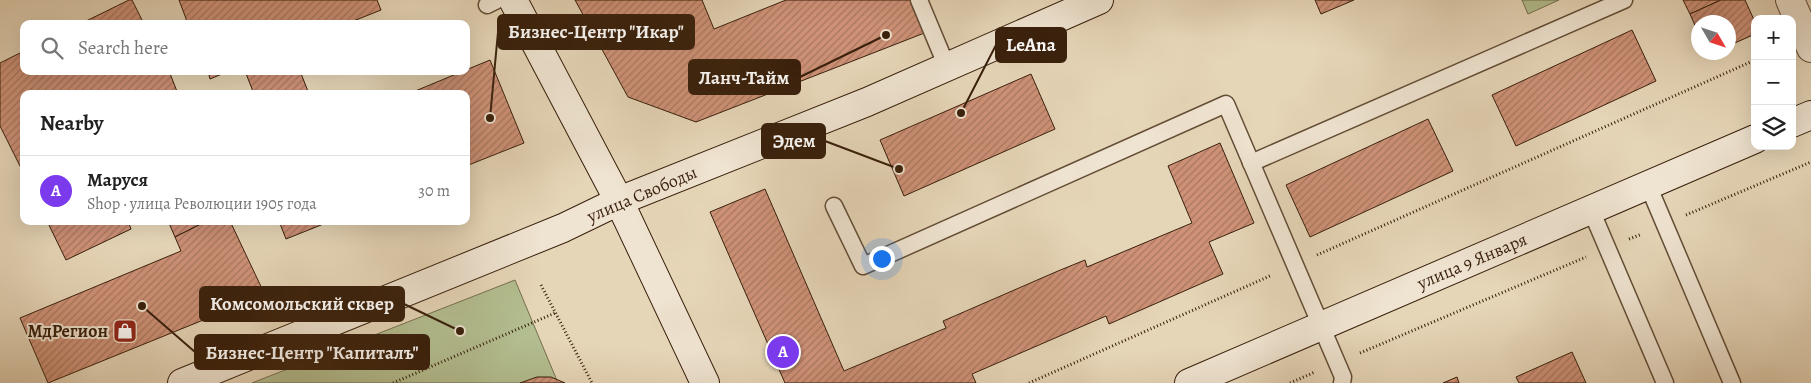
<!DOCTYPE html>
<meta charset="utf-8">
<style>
:root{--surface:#fff;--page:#f6f6f6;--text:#222;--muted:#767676;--line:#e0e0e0;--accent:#7c3aed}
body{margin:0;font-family:Alegreya,serif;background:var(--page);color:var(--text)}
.controls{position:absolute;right:15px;top:15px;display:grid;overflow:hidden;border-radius:10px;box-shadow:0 5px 20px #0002}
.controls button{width:45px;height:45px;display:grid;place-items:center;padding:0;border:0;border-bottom:1px solid var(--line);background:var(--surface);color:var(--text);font:25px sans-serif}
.compass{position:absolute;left:1691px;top:15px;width:45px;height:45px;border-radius:50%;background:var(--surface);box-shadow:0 5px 20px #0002;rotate:129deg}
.you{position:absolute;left:881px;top:258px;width:18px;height:18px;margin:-12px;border:4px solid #fff;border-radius:50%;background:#1a73e8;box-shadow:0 0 0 8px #1a73e833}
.badge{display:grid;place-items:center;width:32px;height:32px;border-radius:50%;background:var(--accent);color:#fff;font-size:16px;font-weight:700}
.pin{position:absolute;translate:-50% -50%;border:2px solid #fff;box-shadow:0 1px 5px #0006}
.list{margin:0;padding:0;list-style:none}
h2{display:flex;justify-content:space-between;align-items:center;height:65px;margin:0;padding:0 20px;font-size:21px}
h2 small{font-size:16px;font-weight:400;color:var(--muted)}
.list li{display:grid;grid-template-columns:32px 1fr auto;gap:15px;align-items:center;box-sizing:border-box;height:70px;padding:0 20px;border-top:1px solid var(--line)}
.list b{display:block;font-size:19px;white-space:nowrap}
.list p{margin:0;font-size:16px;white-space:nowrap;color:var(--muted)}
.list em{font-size:16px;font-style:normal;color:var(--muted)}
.icon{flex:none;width:28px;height:28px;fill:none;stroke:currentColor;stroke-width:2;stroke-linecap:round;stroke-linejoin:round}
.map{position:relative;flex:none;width:1811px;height:383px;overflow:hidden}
.search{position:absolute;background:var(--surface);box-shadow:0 5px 20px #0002;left:20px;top:20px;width:450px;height:55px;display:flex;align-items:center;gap:12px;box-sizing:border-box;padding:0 18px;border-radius:10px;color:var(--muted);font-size:19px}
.panel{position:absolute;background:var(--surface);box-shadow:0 5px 20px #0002;left:20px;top:90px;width:450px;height:135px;border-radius:10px}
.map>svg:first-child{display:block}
.park{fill:#b3be90;stroke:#766e4e}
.building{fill:url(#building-hatch);stroke:#381f0b}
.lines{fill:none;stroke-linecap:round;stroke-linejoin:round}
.lane-casing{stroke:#644d36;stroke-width:19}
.street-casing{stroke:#644d36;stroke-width:30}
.secondary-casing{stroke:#381f0b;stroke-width:30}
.path{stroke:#381f0b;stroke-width:3;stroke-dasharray:1 2.5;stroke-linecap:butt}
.lane{stroke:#efe4d1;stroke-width:16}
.street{stroke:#efe4d1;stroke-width:28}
.secondary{stroke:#efe4d1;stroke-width:28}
.labels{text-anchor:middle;stroke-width:4;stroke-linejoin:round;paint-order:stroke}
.street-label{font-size:18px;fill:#381f0b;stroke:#efe4d1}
.poi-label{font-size:18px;font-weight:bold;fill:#381f0b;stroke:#efe4d1;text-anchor:end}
.leader{fill:none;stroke:#381f0b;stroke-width:2}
.callout-dot{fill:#381f0b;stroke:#efe4d1;stroke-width:2}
.callout{fill:#381f0b;stroke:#381f0b;stroke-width:2}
.callout-label{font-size:19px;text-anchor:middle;font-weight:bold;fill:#fff}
</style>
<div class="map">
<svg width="1811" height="383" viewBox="0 0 1811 383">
<defs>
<pattern id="building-hatch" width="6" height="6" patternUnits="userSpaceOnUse" patternTransform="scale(1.25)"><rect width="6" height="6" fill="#cf9278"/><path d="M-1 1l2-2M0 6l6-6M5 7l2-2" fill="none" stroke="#a97761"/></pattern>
</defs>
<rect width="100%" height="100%" fill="#e6d6b8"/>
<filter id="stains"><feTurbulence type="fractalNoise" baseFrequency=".004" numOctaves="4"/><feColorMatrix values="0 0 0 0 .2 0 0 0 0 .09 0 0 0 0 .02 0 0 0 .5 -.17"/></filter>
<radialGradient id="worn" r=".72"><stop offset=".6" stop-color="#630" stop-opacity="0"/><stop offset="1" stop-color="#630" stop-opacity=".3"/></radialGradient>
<!-- park -->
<g class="park">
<polygon points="1522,0 1559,0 1528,14"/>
<polygon points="515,280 558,383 252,383"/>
</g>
<!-- building -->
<g class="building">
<polygon points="129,0 132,0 144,24 80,24"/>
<polygon points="179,0 377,0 381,10 346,24 188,24"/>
<polygon points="575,0 702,0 714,29 786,0 914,0 927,32 696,122 628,97"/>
<polygon points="1315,0 1354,0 1321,14"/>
<polygon points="1683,0 1721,0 1690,14"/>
<polygon points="1721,0 1745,0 1755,22 1755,34 1728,46 1728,22 1698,22 1698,32 1690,14"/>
<polygon points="1632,30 1656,81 1516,146 1492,95"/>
<polygon points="24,51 24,71 169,71 178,94 24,94 24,174 0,126 0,63"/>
<polygon points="490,60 524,143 466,166 466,94 408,94"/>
<polygon points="208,71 229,71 210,79"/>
<polygon points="245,71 300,71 309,94 254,94"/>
<polygon points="1031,74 1055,129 904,196 880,140"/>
<polygon points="1428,119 1453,171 1310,237 1286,185"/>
<polygon points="1220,143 1254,223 1209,242 1223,274 1109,324 1106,316 972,374 976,383 785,383 710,212 765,189 844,371 946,328 943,321 1058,271 1085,260 1087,267 1192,223 1168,166"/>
<polygon points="47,221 128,221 131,229 66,260"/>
<polygon points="168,221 207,221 175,237"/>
<polygon points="207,221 230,221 265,295 48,383 20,318 181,251 175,237"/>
<polygon points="279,221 331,221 286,239"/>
<polygon points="1572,352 1586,383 1519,383 1516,377"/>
<polygon points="537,377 551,377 565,383 520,383"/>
<polygon points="1457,377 1459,383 1443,383"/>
</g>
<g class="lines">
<!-- lane casing -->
<g class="lane-casing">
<g id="lane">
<polyline points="919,0 947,67"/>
<polyline points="487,5 497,0"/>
<polyline points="1251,163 1624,0"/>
<polyline points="1648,185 1732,383"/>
<polyline points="834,206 863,266 1226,104 1343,377 1342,383"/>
<polyline points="1591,210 1665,383"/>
</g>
</g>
<!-- street casing -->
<g class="street-casing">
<polyline id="street" points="1790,0 1811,48"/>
</g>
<!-- secondary casing -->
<g class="secondary-casing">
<g id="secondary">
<polyline points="513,0 619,201 705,383"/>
<polyline points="1792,123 1811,115"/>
<polyline points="182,383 563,228 619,201 867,102 1099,0"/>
<polyline points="1189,383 1755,139"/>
</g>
</g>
<!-- path -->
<g class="path">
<polyline points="1686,215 1811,162"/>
<polyline points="1629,239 1642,234"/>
<polyline points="1317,255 1755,60"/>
<polyline points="541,285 592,383"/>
<polyline points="1360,353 1586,257"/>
<polyline points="393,383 555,313"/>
<polyline points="1029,383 1272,275"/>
<polyline points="1290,383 1315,372"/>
</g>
<!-- lane -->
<use href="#lane" class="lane"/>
<!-- street -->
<use href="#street" class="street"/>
<!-- secondary -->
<use href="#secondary" class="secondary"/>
</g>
<!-- icons -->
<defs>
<g id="shop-square" transform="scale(1.25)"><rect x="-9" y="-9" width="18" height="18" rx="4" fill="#8f2418" stroke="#efe4d1"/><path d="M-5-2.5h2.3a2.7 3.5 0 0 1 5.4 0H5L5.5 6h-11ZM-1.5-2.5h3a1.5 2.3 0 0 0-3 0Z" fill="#fff"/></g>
</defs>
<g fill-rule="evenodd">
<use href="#shop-square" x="125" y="331"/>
</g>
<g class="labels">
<!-- street labels -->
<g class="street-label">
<text transform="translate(642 194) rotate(-23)" y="6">улица Свободы</text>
<text transform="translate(1472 261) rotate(-23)" y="6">улица 9 Января</text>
</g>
<!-- poi labels -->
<g class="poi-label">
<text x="108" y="337">МдРегион</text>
</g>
</g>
<!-- callouts -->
<path class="leader" d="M490 118L498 32M961 113L996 45M886 35L800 77M899 169L825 141M460 331L404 304M142 306L195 352"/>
<g class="callout-dot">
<circle cx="490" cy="118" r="5"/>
<circle cx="961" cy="113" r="5"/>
<circle cx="886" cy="35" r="5"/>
<circle cx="899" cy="169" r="5"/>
<circle cx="460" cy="331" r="5"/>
<circle cx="142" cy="306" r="5"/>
</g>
<g class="callout">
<rect x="498" y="15" width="196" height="34" rx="5"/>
<rect x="996" y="28" width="70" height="34" rx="5"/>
<rect x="689" y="60" width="111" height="34" rx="5"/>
<rect x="762" y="124" width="63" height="34" rx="5"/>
<rect x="200" y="287" width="204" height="34" rx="5"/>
<rect x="195" y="335" width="234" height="34" rx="5"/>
</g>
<g class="callout-label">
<text x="596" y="38">Бизнес-Центр "Икар"</text>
<text x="1031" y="51">LeAna</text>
<text x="744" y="84">Ланч-Тайм</text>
<text x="794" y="147">Эдем</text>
<text x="302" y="310">Комсомольский сквер</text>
<text x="312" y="359">Бизнес-Центр "Капиталъ"</text>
</g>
<rect width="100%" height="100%" filter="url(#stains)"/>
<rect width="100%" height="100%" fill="url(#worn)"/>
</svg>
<div class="controls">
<button>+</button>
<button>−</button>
<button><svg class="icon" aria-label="layers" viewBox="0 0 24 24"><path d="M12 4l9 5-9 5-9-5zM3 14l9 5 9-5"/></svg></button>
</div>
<svg class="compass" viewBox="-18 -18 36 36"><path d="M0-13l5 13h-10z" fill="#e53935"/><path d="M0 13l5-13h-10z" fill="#767676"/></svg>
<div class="you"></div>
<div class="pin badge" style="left:783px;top:352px">A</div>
<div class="search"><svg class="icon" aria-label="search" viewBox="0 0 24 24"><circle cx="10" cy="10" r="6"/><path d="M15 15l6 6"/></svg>Search here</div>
<section class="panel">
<h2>Nearby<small></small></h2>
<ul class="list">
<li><span class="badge">A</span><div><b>Маруся</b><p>Shop · улица Революции 1905 года</p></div><em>30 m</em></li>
</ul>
</section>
</div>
